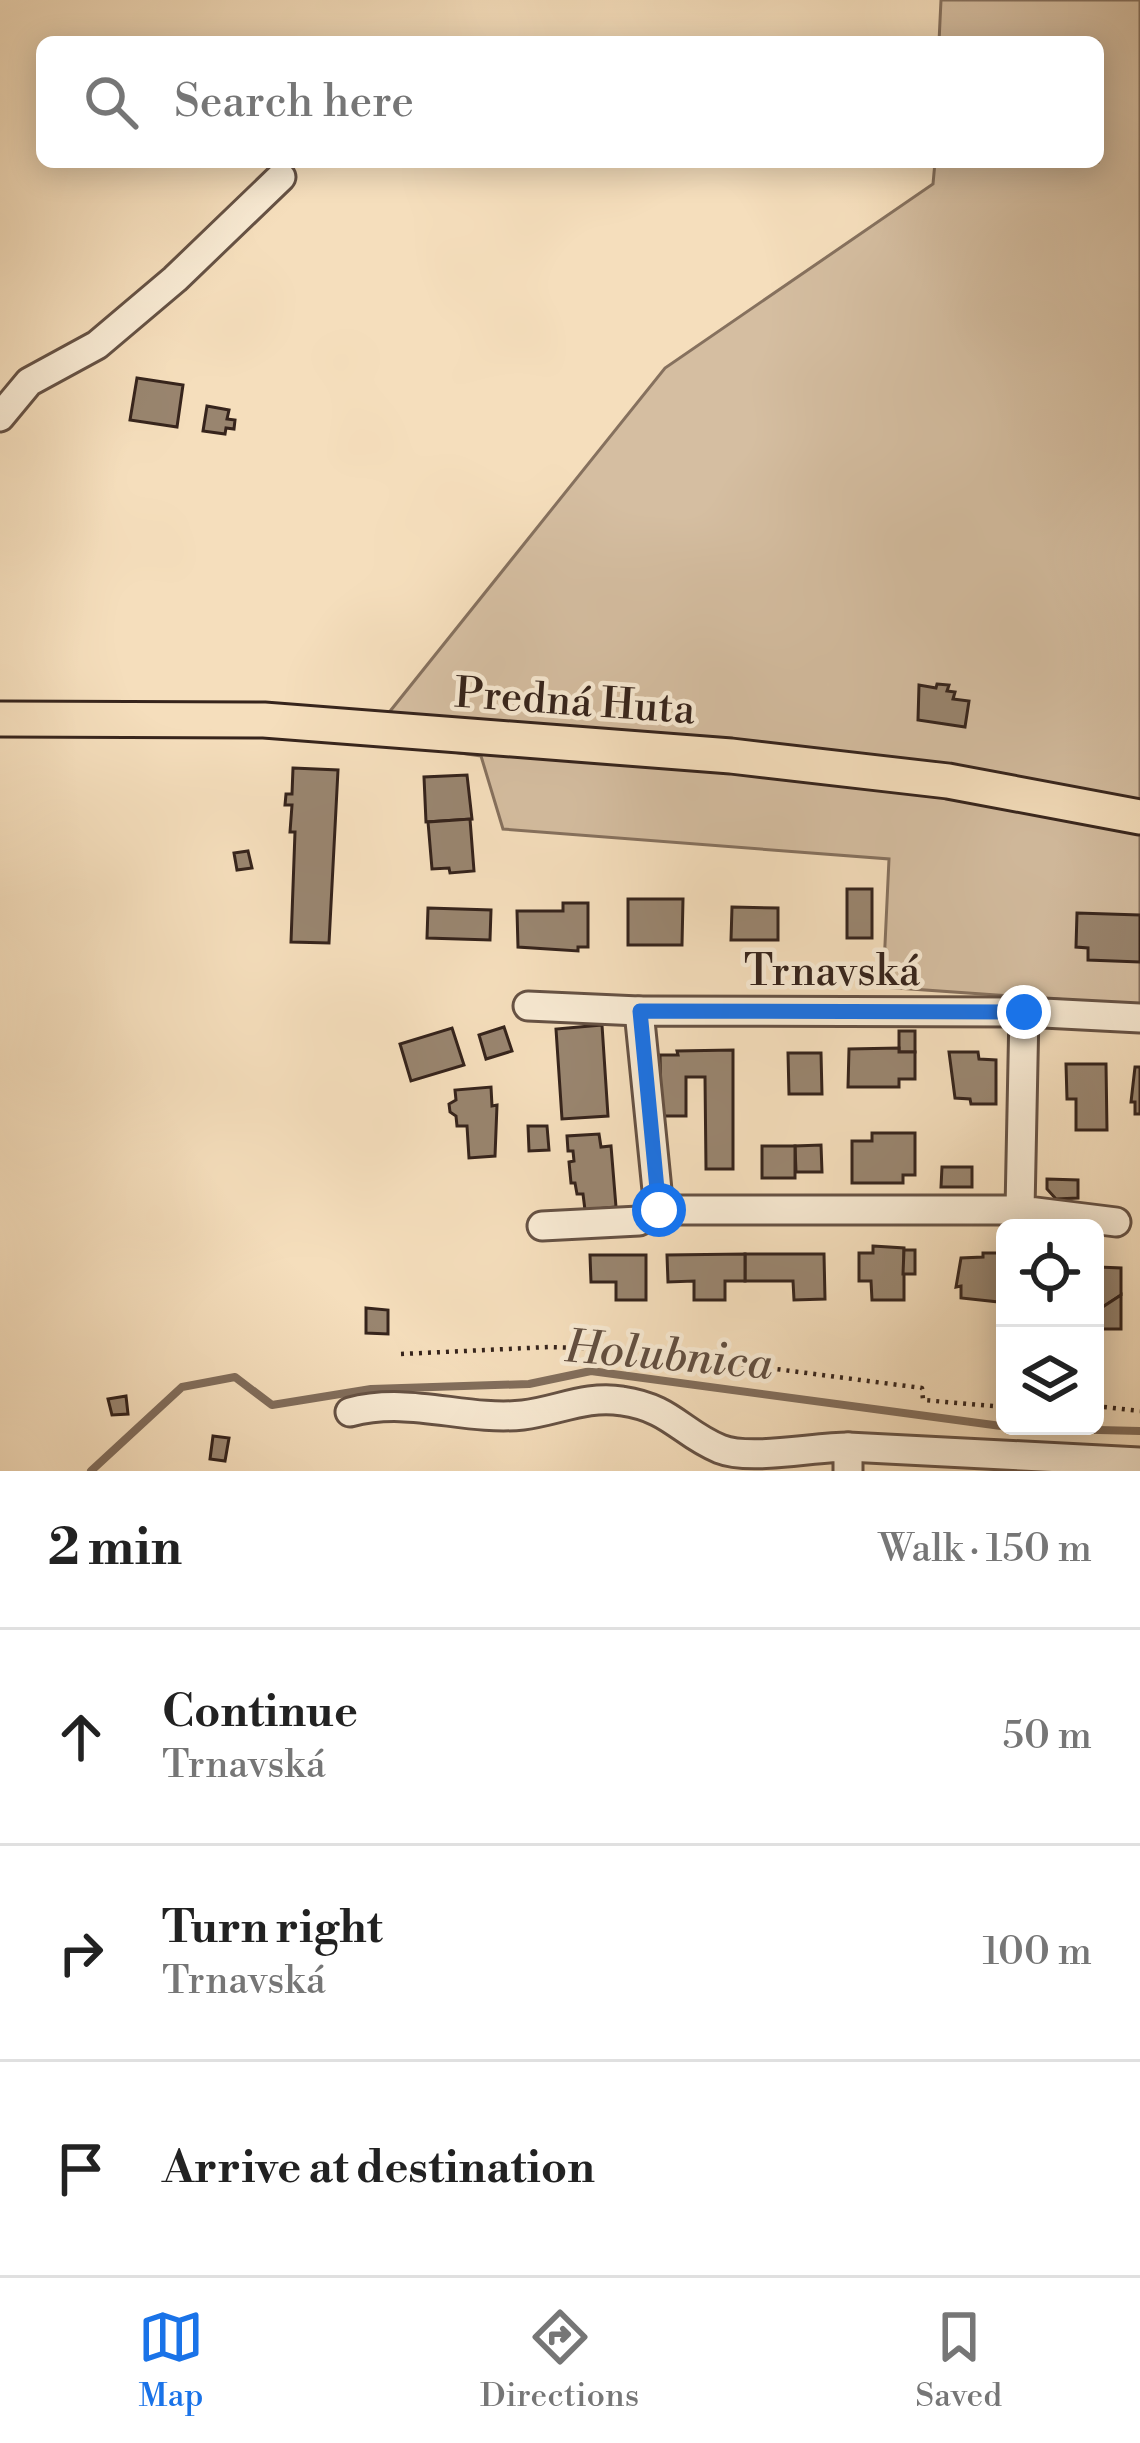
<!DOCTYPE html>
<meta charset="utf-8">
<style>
:root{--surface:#fff;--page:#f6f6f6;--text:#222;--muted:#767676;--line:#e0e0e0;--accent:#1a73e8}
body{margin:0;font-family:"Libre Bodoni",serif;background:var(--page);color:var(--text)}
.controls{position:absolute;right:36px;bottom:36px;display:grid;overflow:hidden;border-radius:18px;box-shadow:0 6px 30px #0003}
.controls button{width:108px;height:108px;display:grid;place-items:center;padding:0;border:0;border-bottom:3px solid var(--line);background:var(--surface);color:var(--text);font:60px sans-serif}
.stop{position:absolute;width:36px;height:36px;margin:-27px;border:9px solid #1a73e8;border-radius:50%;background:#fff}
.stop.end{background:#1a73e8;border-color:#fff;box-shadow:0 3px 12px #0008}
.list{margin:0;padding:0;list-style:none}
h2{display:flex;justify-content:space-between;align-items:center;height:156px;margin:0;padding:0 48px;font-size:51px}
h2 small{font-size:39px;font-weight:400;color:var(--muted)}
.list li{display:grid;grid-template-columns:78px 1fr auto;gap:36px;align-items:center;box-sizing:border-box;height:216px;padding:0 48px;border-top:3px solid var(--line)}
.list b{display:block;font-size:45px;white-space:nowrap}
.list p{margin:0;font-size:39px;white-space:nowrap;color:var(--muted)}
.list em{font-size:39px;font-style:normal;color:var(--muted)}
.icon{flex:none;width:66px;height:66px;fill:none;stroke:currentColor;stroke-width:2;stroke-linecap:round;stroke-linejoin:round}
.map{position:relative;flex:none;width:1140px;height:1471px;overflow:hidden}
.search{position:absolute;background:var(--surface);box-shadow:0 6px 30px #0003;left:36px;right:36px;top:36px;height:132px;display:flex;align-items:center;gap:30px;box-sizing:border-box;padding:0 42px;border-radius:18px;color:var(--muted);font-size:45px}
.sheet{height:804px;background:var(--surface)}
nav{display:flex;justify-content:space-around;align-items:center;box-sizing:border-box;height:168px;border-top:3px solid var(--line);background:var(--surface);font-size:33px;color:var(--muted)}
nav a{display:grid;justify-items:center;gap:6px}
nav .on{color:var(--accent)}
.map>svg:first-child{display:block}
.green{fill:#d5bea1;stroke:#86715e;stroke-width:3}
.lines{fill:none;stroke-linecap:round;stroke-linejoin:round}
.stream{stroke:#826e5c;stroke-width:8}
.building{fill:#99856f;stroke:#36241c;stroke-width:3}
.minor-casing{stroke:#665244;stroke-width:33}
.major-casing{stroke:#36241c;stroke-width:39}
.path{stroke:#36241c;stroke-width:4.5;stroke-dasharray:3 6;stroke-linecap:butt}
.minor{stroke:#f8ead3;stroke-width:27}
.major{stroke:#f5debc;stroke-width:33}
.route{stroke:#1a73e8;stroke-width:15}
.labels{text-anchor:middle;stroke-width:9;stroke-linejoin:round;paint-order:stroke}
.street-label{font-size:42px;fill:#36241c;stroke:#f8ead3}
.water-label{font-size:45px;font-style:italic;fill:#624f41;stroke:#f8ead3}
</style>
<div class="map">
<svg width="1140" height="1471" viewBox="0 0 1140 1471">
<rect width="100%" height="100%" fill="#f5debc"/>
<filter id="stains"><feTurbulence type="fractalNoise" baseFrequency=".00167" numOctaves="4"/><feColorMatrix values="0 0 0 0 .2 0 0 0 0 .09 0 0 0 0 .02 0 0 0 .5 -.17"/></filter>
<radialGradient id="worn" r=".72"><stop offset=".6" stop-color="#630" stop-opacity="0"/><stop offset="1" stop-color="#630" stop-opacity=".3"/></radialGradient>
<!-- green -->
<polygon class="green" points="941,0 1140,0 1140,1005 883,987 889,859 503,829 481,756 367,740 665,368 933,184 935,162 1098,162 1098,42 939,42"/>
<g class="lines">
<!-- stream -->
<polyline class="stream" points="91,1471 182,1387 235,1377 272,1405 371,1389 529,1384 591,1371 1016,1428 1140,1431"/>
</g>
<!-- building -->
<g class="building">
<polygon points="137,378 183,385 177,427 130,420"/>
<polygon points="207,406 229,410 227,419 235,420 234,429 226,428 225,434 203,431"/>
<polygon points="937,684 949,685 947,691 955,692 953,699 969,701 965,727 918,720 919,685 936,688"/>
<polygon points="293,768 338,770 329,943 291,942 295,832 290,832 292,805 285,805 286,794 292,794"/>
<polygon points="467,775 472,819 426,822 424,777"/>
<polygon points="470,819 474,871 450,873 449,868 432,869 428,822"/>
<polygon points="248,851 252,868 237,870 234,853"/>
<rect x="847" y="889" width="25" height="49"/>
<polygon points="628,899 683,899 682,945 628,945"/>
<polygon points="563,903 588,903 588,947 578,947 578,951 518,947 517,911 563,911"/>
<polygon points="732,907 778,908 778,940 731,940"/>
<polygon points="428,908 491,910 490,940 427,938"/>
<polygon points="1077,913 1140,915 1140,962 1088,960 1088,948 1076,947"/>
<polygon points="602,1025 608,1116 562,1119 556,1029"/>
<polygon points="504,1027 512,1051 486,1059 479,1035"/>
<polygon points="452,1028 464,1065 411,1081 400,1044"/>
<rect x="899" y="1031" width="16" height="21"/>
<polygon points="899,1048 899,1052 915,1052 915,1079 899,1079 899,1087 848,1087 849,1049"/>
<polygon points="733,1050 733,1169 706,1169 705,1077 686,1077 686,1116 661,1116 660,1055 678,1055 677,1051"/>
<polygon points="949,1052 978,1052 979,1059 996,1060 996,1104 971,1104 970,1099 955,1098"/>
<polygon points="788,1053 821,1053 822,1094 789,1094"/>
<polygon points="1066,1064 1106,1064 1107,1130 1076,1130 1076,1099 1067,1099"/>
<polygon points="1135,1067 1140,1067 1140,1114 1135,1114 1135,1102 1131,1102"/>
<polygon points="491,1087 492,1106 497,1105 495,1156 469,1158 467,1126 457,1126 456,1116 450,1112 449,1104 456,1100 455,1090"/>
<polygon points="528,1126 547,1126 549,1150 529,1151"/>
<polygon points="872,1133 915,1133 915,1175 903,1175 903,1183 852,1183 852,1141 872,1141"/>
<polygon points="599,1134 601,1147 611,1146 616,1207 585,1210 583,1194 577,1194 575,1183 571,1183 569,1162 574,1161 573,1151 568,1151 567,1136"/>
<polygon points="821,1145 822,1172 796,1172 795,1146"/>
<rect x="762" y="1146" width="33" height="32"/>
<polygon points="942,1167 972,1167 972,1187 941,1187"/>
<polygon points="1047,1179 1078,1180 1078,1198 1056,1199 1047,1189"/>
<polygon points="873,1246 904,1248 904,1300 872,1300 871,1281 859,1281 859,1253 873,1253"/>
<polygon points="904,1250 915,1250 915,1274 903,1274"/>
<polygon points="983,1253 1000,1253 999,1302 961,1298 961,1286 956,1287 961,1258 983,1257"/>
<polygon points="745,1254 824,1254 825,1299 794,1300 793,1281 745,1281"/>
<polygon points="745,1254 745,1281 725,1281 725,1300 694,1300 694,1281 668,1282 667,1255"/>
<polygon points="590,1255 646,1255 646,1300 616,1300 616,1282 591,1282"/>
<polygon points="1098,1267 1121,1268 1121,1295 1095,1312"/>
<polygon points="1121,1295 1121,1329 1098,1329 1095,1312"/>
<polygon points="366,1308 388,1310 388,1334 366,1333"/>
<polygon points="126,1396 128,1414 112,1415 108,1399"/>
<polygon points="213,1436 229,1438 225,1461 210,1459"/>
</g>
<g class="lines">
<!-- minor casing -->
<g class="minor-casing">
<g id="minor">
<polyline points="0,417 29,382 97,345 175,279 281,177"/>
<polyline points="528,1006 639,1011"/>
<polyline points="1020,1210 659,1210 639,1011 1024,1012"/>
<polyline points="1116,1222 1020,1210 1024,1012 1140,1018"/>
<polyline points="542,1226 639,1221 659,1210"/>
<path d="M350,1412c60,-16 114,9 173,3 34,-4 64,-20 99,-14 49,7 59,32 98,48 30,12 93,-2 128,-2v24"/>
<polyline points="848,1447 1140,1462"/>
</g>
</g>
<!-- major casing -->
<g class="major-casing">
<polyline id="major" points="0,719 264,720 731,756 948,781 1140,817"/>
</g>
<!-- path -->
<g class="path">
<polyline points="401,1354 549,1347 622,1349 922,1388 923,1400 1005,1407"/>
<polyline points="1095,1406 1140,1411"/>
</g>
<!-- minor -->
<use href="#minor" class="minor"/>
<!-- major -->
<use href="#major" class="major"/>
</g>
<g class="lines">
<!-- route -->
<polyline class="route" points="659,1210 640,1011 1024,1012"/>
</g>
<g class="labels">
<!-- street labels -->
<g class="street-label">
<text transform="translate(575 700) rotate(4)" y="15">Predná Huta</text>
<text x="832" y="985">Trnavská</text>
</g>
<!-- water labels -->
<g class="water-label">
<text transform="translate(669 1354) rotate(5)" y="16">Holubnica</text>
</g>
</g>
<rect width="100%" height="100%" filter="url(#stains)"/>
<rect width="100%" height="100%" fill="url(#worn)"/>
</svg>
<div class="controls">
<button><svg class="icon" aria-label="locate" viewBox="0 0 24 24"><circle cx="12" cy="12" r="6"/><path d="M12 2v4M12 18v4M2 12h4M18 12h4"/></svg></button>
<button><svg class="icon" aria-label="layers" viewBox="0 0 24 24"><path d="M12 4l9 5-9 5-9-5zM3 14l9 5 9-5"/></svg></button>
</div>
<div class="stop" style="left:659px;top:1210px"></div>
<div class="stop end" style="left:1024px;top:1012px"></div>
<div class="search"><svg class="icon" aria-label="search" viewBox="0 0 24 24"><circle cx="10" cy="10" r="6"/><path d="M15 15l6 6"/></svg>Search here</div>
</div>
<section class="sheet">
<h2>2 min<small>Walk · 150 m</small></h2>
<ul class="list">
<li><svg class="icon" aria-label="ahead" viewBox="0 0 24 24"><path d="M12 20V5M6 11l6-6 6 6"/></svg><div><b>Continue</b><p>Trnavská</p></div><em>50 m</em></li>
<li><svg class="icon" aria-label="right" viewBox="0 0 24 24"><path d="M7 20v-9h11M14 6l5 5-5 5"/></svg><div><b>Turn right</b><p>Trnavská</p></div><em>100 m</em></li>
<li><svg class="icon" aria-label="arrive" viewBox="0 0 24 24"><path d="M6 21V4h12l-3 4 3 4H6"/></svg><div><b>Arrive at destination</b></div></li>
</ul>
</section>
<nav>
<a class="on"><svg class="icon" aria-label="map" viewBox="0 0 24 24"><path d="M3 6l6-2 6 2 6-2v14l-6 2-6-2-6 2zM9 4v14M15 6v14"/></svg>Map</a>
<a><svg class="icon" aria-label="directions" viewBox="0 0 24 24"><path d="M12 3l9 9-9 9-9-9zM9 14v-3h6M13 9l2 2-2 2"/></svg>Directions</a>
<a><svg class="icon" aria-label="saved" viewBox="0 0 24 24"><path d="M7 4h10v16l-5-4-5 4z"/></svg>Saved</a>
</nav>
